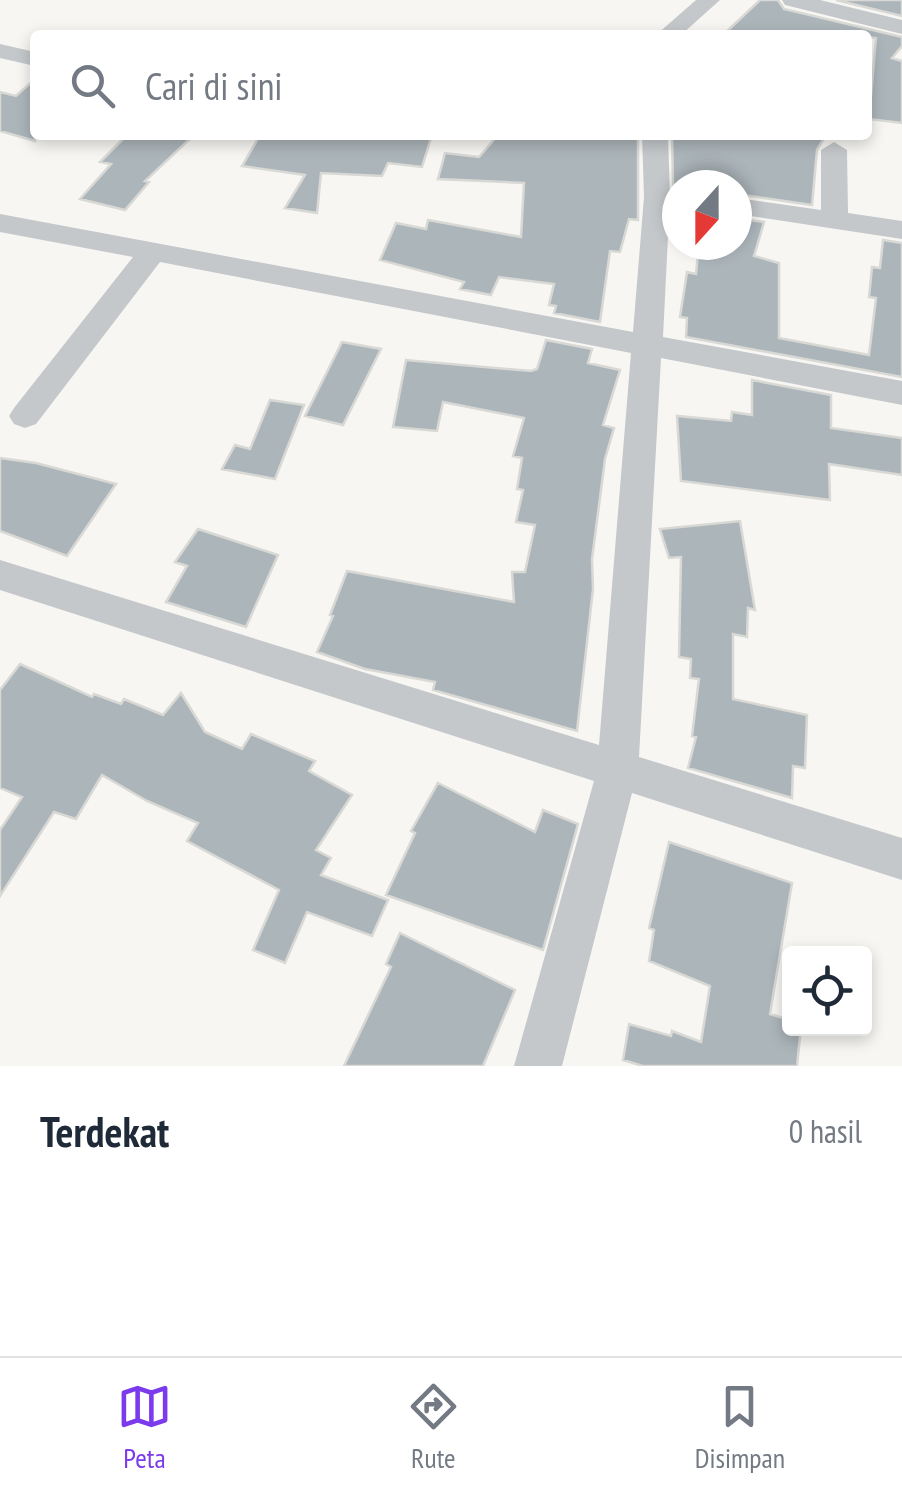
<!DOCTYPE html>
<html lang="id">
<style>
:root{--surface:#fff;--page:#f6f6f7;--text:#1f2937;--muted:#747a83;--line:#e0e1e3;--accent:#7c3aed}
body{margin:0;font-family:"PT Sans Narrow",sans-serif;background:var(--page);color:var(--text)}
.controls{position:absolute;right:30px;bottom:30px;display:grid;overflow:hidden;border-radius:10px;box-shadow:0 5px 15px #0003}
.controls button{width:90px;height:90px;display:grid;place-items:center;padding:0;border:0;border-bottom:2px solid var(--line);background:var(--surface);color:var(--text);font:50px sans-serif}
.compass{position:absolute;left:662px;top:170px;width:90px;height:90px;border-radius:50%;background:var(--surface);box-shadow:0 5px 15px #0003;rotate:201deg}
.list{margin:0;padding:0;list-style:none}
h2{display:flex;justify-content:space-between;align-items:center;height:130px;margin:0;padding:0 40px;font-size:42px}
h2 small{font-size:32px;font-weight:400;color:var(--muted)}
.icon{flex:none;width:55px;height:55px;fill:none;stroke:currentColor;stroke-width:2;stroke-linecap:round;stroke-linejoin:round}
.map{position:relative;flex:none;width:902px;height:1066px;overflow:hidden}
.search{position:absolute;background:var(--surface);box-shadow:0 5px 15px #0003;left:30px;right:30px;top:30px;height:110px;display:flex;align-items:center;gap:25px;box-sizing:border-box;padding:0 35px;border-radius:10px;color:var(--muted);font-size:38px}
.sheet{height:290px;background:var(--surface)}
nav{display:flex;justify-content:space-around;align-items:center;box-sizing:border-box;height:140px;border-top:2px solid var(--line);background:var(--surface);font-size:28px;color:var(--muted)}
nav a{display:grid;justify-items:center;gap:5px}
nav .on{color:var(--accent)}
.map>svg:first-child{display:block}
.building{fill:#acb5ba;stroke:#d8d8d5;stroke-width:2.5}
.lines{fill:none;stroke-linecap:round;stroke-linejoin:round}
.street{fill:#c4c8cb;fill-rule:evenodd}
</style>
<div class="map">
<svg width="902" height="1066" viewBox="0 0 902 1066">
<rect width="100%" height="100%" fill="#f7f6f3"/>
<path class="building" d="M760,0H778L784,9L902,37V46L892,58L902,61V123L869,119L876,38L846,34L723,35Z
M836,0H902V16Z
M35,79V141L0,131V92L16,96Z
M127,135H194L145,181L149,182L125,210L80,199L111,164L100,162Z
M260,135H432L422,167L388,163L382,176L321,173L317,213L285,208L305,175L242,166Z
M498,135H638V220L629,219L620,252L610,251L600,322L554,313L556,306L549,305L554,284L499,277L491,295L460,289L464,282L380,260L396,223L426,229L428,220L521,237L524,183L438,179L445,153L479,157Z
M672,135H826L817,150L812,205L737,194V185H673Z
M737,218L764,222L754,256L779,263V338L869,355L876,298L869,297L872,267L880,268L883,240L902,243V377L686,337L687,318L680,317L687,272L696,274L698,253L707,254L709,245H737Z
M546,340L592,349L588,363L620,370L603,425L614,428L605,459L592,559L593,589L577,731L433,690L435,682L365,669L317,652L333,616L330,615L347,571L514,602L512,572H525L535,525L516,522L523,490L517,489L522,458L513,456L524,418L443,402L437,431L393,427L406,360L531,371L537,369Z
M342,342L381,349L343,425L305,416Z
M752,380L831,395V428L902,438V475L829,464L830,500L681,481L677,416L731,421L732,412L752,415Z
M270,400L304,405L275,479L222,469L235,445L250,449Z
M0,458L36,463L116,484L67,556L0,531Z
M740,521L755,610L748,608L747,637L733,634V699L807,715L805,768L793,766L792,798L688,768L696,737L692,736L699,679L690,678L691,659L679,657L681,557L669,558L660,529Z
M198,529L278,555L246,627L166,602L187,566L175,562Z
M20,664L92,697L94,694L121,704L124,699L163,715L181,693L205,732L242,749L251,734L315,761L309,771L352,795L316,850L331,858L321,875L388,900L372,936L307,912L285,963L253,950L279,890L187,841L198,823L147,801L102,775L76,819L54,812L0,896V830L22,797L0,788V690Z
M438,783L535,832L543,810L578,824L543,950L386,895L415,833L411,831Z
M669,842L792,883L770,1014L790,1020V1028H801L797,1066H643L623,1060L629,1024L671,1036L672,1031L701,1042L710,986L649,961L654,930L649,928Z
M400,933L515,990L483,1066H344L391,967L386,964Z"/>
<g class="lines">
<path class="street" d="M696,0H720L681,35H656Z
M782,0H820L902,20V34L785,5Z
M0,44L35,52V66L0,58Z
M642,135H668L670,197L663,337L902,381V405L661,358L639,757L902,838V880L632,793L562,1066H514L594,781L0,590V560L599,745L631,353L160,262L36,424L25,428L14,424L9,416L14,408L133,257L0,232V214L633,332L644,197Z
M834,142L847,150L848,213L902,221V239L737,214V198L821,210V150Z"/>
</g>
</svg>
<div class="controls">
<button><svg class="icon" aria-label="locate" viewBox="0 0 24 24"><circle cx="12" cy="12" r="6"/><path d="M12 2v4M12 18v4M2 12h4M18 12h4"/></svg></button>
</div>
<svg class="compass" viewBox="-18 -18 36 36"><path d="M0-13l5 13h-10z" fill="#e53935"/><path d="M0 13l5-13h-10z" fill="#747a83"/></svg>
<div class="search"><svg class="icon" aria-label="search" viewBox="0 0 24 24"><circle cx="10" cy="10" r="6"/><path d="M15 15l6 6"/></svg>Cari di sini</div>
</div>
<section class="sheet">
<h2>Terdekat<small>0 hasil</small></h2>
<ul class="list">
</ul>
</section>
<nav>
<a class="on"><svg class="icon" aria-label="map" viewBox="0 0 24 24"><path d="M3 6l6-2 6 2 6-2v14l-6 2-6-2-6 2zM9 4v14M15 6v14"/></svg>Peta</a>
<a><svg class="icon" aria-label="directions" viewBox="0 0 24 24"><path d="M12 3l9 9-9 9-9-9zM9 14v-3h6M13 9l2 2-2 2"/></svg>Rute</a>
<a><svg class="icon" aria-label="saved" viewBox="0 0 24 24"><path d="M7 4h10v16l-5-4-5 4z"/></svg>Disimpan</a>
</nav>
